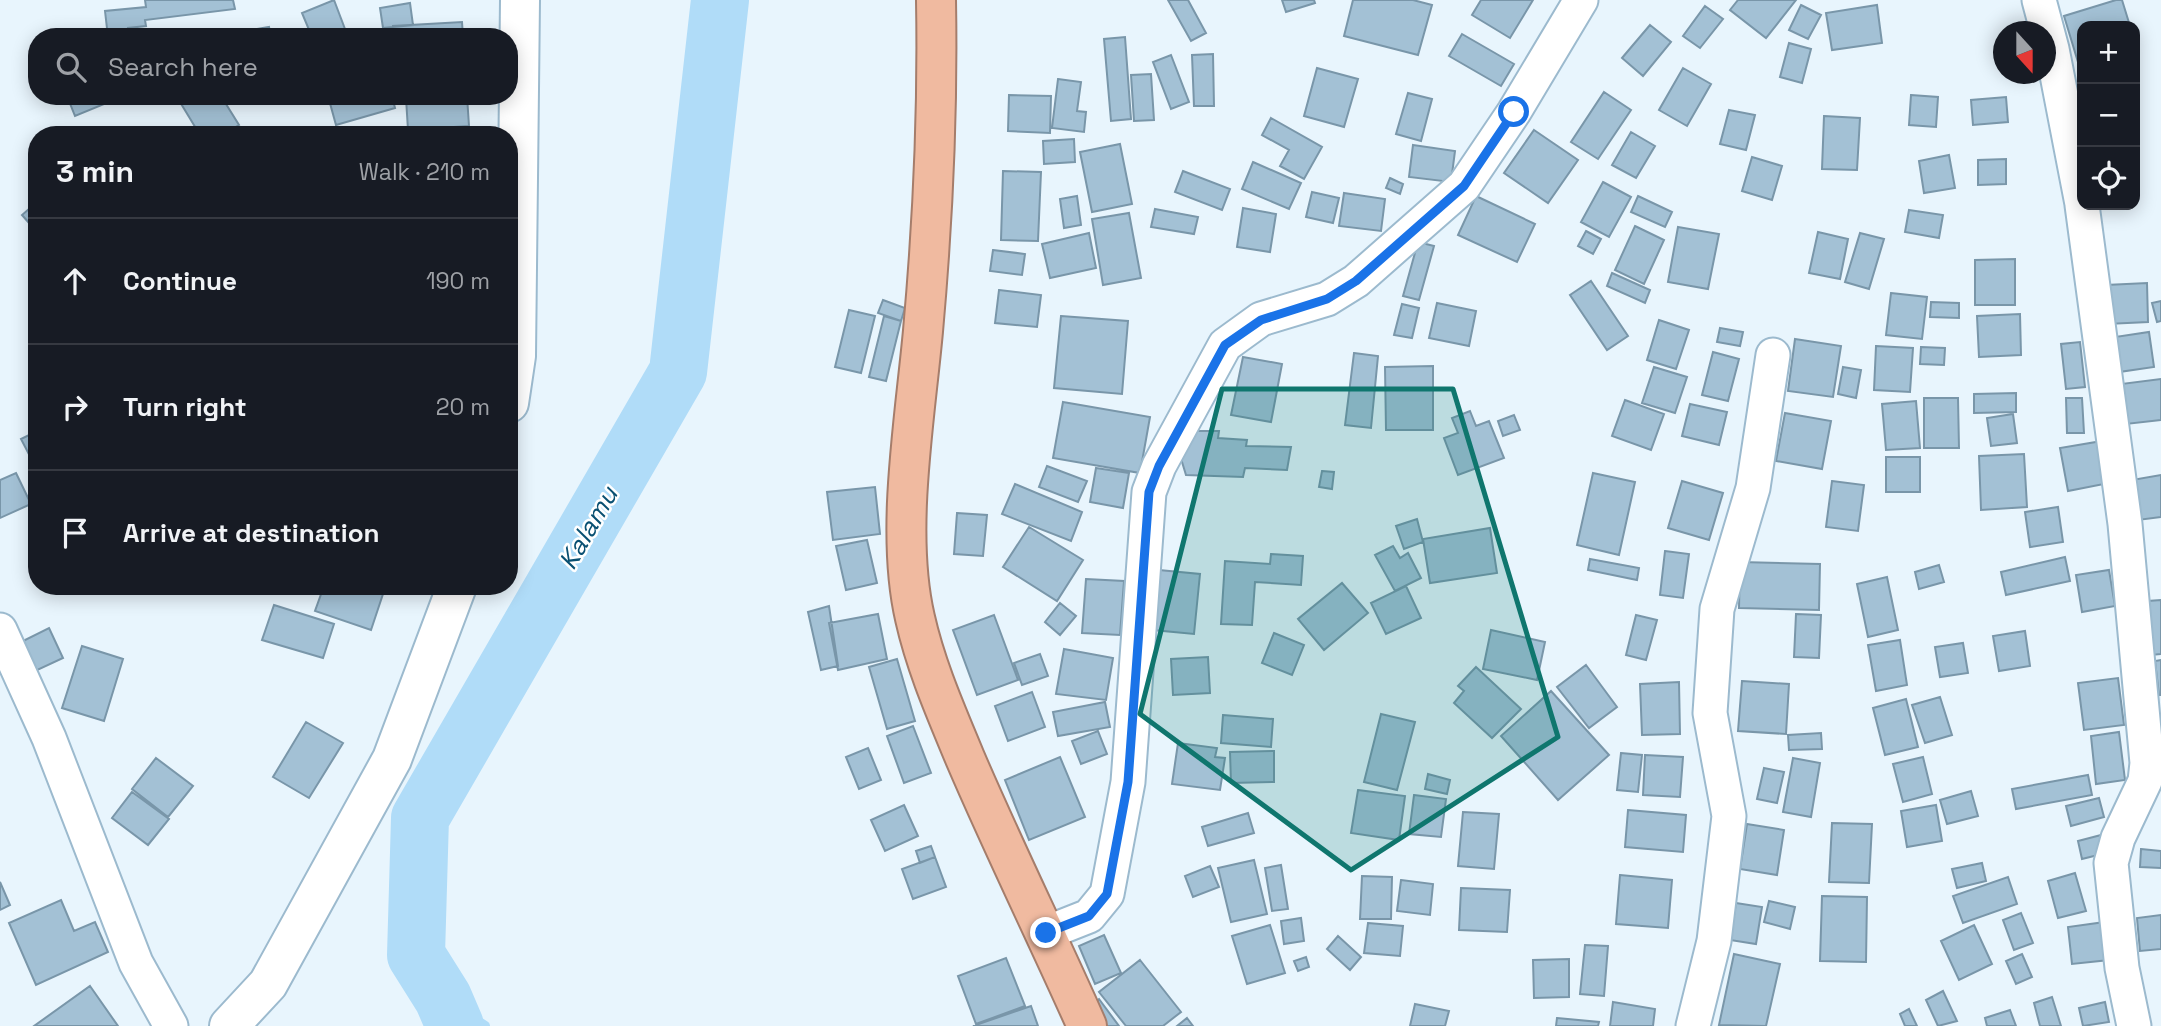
<!DOCTYPE html>
<meta charset="utf-8">
<style>
:root{--surface:#171b24;--page:#242831;--text:#f1f3f6;--muted:#9ea1a6;--line:#363941}
body{margin:0;font-family:"Space Grotesk",sans-serif;background:var(--page);color:var(--text)}
.controls{position:absolute;right:21px;top:21px;display:grid;overflow:hidden;border-radius:14px;box-shadow:0 4px 18px #0003}
.controls button{width:63px;height:63px;display:grid;place-items:center;padding:0;border:0;border-bottom:2px solid var(--line);background:var(--surface);color:var(--text);font:35px sans-serif}
.compass{position:absolute;left:1993px;top:21px;width:63px;height:63px;border-radius:50%;background:var(--surface);box-shadow:0 4px 18px #0003;rotate:159deg}
.stop{position:absolute;width:21px;height:21px;margin:-16px;border:5px solid #1a73e8;border-radius:50%;background:#fff}
.stop.end{background:#1a73e8;border-color:#fff;box-shadow:0 2px 7px #0008}
.list{margin:0;padding:0;list-style:none}
h2{display:flex;justify-content:space-between;align-items:center;height:91px;margin:0;padding:0 28px;font-size:30px}
h2 small{font-size:23px;font-weight:400;color:var(--muted)}
.list li{display:grid;grid-template-columns:46px 1fr auto;gap:21px;align-items:center;box-sizing:border-box;height:126px;padding:0 28px;border-top:2px solid var(--line)}
.list b{display:block;font-size:26px;white-space:nowrap}
.list em{font-size:23px;font-style:normal;color:var(--muted)}
.icon{flex:none;width:38px;height:38px;fill:none;stroke:currentColor;stroke-width:2;stroke-linecap:round;stroke-linejoin:round}
.map{position:relative;flex:none;width:2161px;height:1026px;overflow:hidden}
.search{position:absolute;background:var(--surface);box-shadow:0 4px 18px #0003;left:28px;top:28px;width:490px;height:77px;display:flex;align-items:center;gap:18px;box-sizing:border-box;padding:0 24px;border-radius:28px;color:var(--muted);font-size:26px}
.panel{position:absolute;background:var(--surface);box-shadow:0 4px 18px #0003;left:28px;top:126px;width:490px;height:469px;border-radius:28px}
.map>svg:first-child{display:block}
.lines{fill:none;stroke-linecap:round;stroke-linejoin:round}
.stream{stroke:#b0dcf8;stroke-width:10}
.river{stroke:#b0dcf8;stroke-width:58}
.building{fill:#a3c1d5;stroke:#7996a9;stroke-width:2}
.minor-casing{stroke:#9cbace;stroke-width:37}
.secondary-casing{stroke:#9cbace;stroke-width:42}
.trunk-casing{stroke:#a57d6b;stroke-width:42}
.minor{stroke:#fff;stroke-width:33}
.secondary{stroke:#fff;stroke-width:38}
.trunk{stroke:#f0baa0;stroke-width:38}
.route{stroke:#1a73e8;stroke-width:9}
.marked{fill:#0f766e;fill-opacity:0.2;stroke:#0f766e;stroke-width:5;stroke-linejoin:round}
.labels{text-anchor:middle;dominant-baseline:central;stroke-width:5;stroke-linejoin:round;paint-order:stroke}
.water-label{font-size:26px;font-style:italic;fill:#095072;stroke:#fff}
</style>
<div class="map">
<svg width="2161" height="1026" viewBox="0 0 2161 1026">
<rect width="100%" height="100%" fill="#e8f5fd"/>
<g class="lines">
<path class="stream" d="M443,998L485,1026"/>
<path class="river" d="M455,1026L443,998L416,955L420,818L678,372L720,0"/>
</g>
<path class="building" d="M145,0H233L235,9L145,20L146,26L128,28L129,37H108L105,11L146,7Z
M334,0L348,37H312L302,13Z
M1168,0H1188L1206,33L1191,41Z
M1282,0H1314L1315,3L1286,12Z
M1353,0H1413L1432,5L1418,55L1344,36Z
M1481,0H1533L1510,38L1472,15Z
M1738,0H1796L1766,38L1730,10Z
M2116,0H2122L2130,26H2082L2081,72L2064,16Z
M410,3L413,25L383,28L380,8Z
M1801,5L1821,15L1808,39L1789,30Z
M1877,5L1882,43L1832,50L1826,13Z
M1705,6L1723,19L1700,48L1683,36Z
M462,22L463,37H394L393,26Z
M1650,25L1671,42L1643,76L1622,58Z
M269,27L271,37H217V36Z
M1462,34L1514,64L1501,86L1449,56Z
M1125,37L1131,119L1111,121L1104,39Z
M1789,43L1811,49L1802,83L1780,77Z
M1213,54L1214,106H1194L1192,55Z
M1171,55L1189,102L1171,109L1153,62Z
M1317,68L1358,79L1344,127L1304,116Z
M1683,68L1711,84L1687,126L1659,110Z
M1151,74L1154,120L1134,121L1131,75Z
M1058,79L1081,82L1077,111L1086,112L1084,132L1052,128Z
M1604,92L1631,110L1598,159L1571,142Z
M1408,93L1432,99L1421,141L1396,134Z
M1009,95L1051,96L1050,133L1008,131Z
M1911,95L1938,97L1936,127L1909,125Z
M67,96H113L114,100L75,116Z
M189,96H221L239,125L222,135H200L180,102Z
M328,96H392L395,108L336,125Z
M397,96H467L469,126L408,130L406,98Z
M2006,97L2008,122L1973,125L1971,100Z
M1729,110L1755,115L1746,150L1720,144Z
M1824,116L1860,118L1857,170L1822,169Z
M1271,118L1322,147L1304,179L1280,166L1289,150L1262,135Z
M392,127L393,135H370L369,130Z
M1534,130L1578,160L1548,203L1504,173Z
M1631,132L1655,146L1636,178L1612,165Z
M1074,139L1075,162L1044,164L1043,141Z
M1120,144L1132,204L1092,212L1080,152Z
M1413,145L1455,151L1451,182L1409,177Z
M1949,155L1955,188L1924,193L1919,161Z
M1752,157L1782,166L1772,200L1742,191Z
M2006,159V184L1978,185V160Z
M1253,162L1301,183L1289,209L1242,189Z
M1003,171L1041,172L1038,241L1001,240Z
M1183,171L1230,189L1222,210L1175,192Z
M1390,178L1403,184L1400,194L1386,188Z
M1603,182L1631,197L1609,237L1581,222Z
M1312,192L1339,198L1333,223L1306,217Z
M1344,193L1385,199L1381,231L1339,226Z
M1077,196L1081,225L1064,228L1060,199Z
M1476,196L1535,224L1517,262L1458,235Z
M1638,196L1672,212L1665,227L1631,212Z
M37,202V232L22,215Z
M1243,208L1276,214L1270,252L1237,247Z
M1155,209L1198,217L1194,234L1151,227Z
M1909,210L1943,215L1939,238L1905,232Z
M1129,213L1141,278L1103,285L1092,219Z
M1635,226L1664,240L1644,284L1615,270Z
M1678,227L1719,234L1708,289L1668,282Z
M1586,231L1601,239L1593,254L1578,246Z
M1818,232L1848,239L1840,279L1809,273Z
M1089,233L1096,268L1050,278L1042,244Z
M1860,233L1884,239L1869,289L1845,282Z
M1418,242L1434,246L1419,300L1403,296Z
M993,250L1025,254L1022,275L990,271Z
M2015,259V305H1975V260Z
M1612,273L1650,290L1645,303L1607,286Z
M1591,281L1628,336L1607,350L1570,295Z
M2147,283L2148,322L2107,324L2106,285Z
M999,290L1041,295L1037,327L995,323Z
M1891,293L1927,297L1922,339L1886,335Z
M883,300L905,308L901,321L878,313Z
M2161,301V321L2157,322L2152,303Z
M1931,302L1959,303V318L1930,317Z
M1437,303L1476,311L1469,346L1429,338Z
M1402,304L1419,308L1412,338L1394,335Z
M849,310L875,316L861,373L835,367Z
M2020,314L2021,355L1979,357L1977,316Z
M884,316L901,321L886,381L869,377Z
M1061,316L1128,321L1122,394L1054,388Z
M1659,320L1689,330L1676,369L1647,360Z
M1720,328L1743,332L1740,346L1717,342Z
M2149,332L2154,367L2119,372L2115,337Z
M1795,339L1841,346L1833,397L1788,391Z
M2080,342L2085,387L2066,389L2061,344Z
M1876,346L1913,348L1910,392L1874,390Z
M1921,347L1945,348L1944,365L1920,364Z
M1713,352L1739,359L1728,401L1702,395Z
M1354,353L1378,356L1371,428L1345,425Z
M1243,357L1282,364L1271,422L1231,415Z
M1433,366V430H1386L1385,367Z
M1654,367L1687,377L1675,413L1642,403Z
M1843,367L1861,370L1856,398L1838,394Z
M2161,379V420L2126,424L2121,384Z
M2016,393V412L1974,413V394Z
M1924,398H1958L1959,448H1924Z
M2066,398H2082L2084,433H2067Z
M1625,400L1664,414L1651,450L1612,436Z
M1916,401L1920,448L1886,450L1882,404Z
M1063,402L1150,417L1140,473L1053,458Z
M1690,404L1727,412L1719,445L1682,436Z
M1470,411L1476,426L1489,421L1504,458L1458,475L1444,438L1458,433L1452,418Z
M1785,413L1831,421L1822,469L1776,461Z
M2013,414L2017,443L1991,446L1987,418Z
M1514,415L1520,430L1503,436L1498,421Z
M37,431V463L34,464L21,439Z
M1194,431H1219L1218,438L1247,440L1246,446L1291,447L1287,470L1245,468L1243,477L1186,475L1179,452Z
M2102,441L2109,483L2068,491L2060,448Z
M2024,454L2027,507L1981,510L1979,456Z
M1886,457H1920V492H1886Z
M1047,466L1087,481L1078,502L1039,487Z
M1096,468L1129,473L1123,508L1090,502Z
M1322,471L1334,472L1332,489L1319,487Z
M16,473L31,504L0,518V480Z
M1593,473L1635,482L1619,555L1577,545Z
M2161,475V517L2138,520L2132,480Z
M1682,481L1723,493L1709,540L1668,528Z
M1832,481L1864,485L1858,531L1826,527Z
M1015,484L1082,512L1071,541L1002,514Z
M875,487L880,534L833,540L827,492Z
M2058,507L2063,542L2030,547L2025,512Z
M957,513L987,515L983,556L954,554Z
M1417,519L1423,542L1404,549L1396,526Z
M1029,527L1083,560L1057,601L1003,567Z
M1490,528L1497,573L1430,583L1423,539Z
M867,540L877,583L846,590L836,546Z
M1393,546L1400,558L1408,553L1421,578L1395,591L1375,555Z
M1665,551L1689,554L1683,598L1660,595Z
M1271,554L1303,556L1301,585L1255,582L1252,625L1221,624L1225,561L1270,564Z
M2065,557L2070,581L2006,595L2001,572Z
M1590,559L1639,568L1637,580L1588,570Z
M1740,562L1820,564L1819,610L1739,608Z
M1939,565L1944,582L1919,589L1915,572Z
M1159,570L1200,574L1194,634L1153,630Z
M2109,570L2115,606L2082,612L2076,575Z
M1887,577L1898,630L1868,637L1857,584Z
M1086,579L1124,581L1120,635L1082,633Z
M1342,583L1368,613L1324,650L1298,619Z
M324,586L385,588L371,630L315,611Z
M1406,586L1421,618L1386,634L1371,603Z
M2161,600V654L2151,655L2148,601Z
M1060,603L1076,616L1060,635L1045,622Z
M274,605L334,624L323,658L262,640Z
M829,606L838,666L821,670L808,612Z
M878,614L887,659L838,670L829,623Z
M1796,614L1821,615L1819,658L1794,657Z
M994,615L1018,680L977,695L953,630Z
M1636,615L1657,620L1646,660L1626,655Z
M49,628L63,658L33,672L19,643Z
M1491,630L1545,642L1537,680L1483,669Z
M2025,631L2030,666L1999,671L1993,636Z
M1274,633L1304,645L1292,675L1262,663Z
M1900,640L1907,685L1876,691L1868,645Z
M1963,643L1968,673L1940,677L1935,647Z
M82,646L123,659L104,721L62,708Z
M1064,649L1113,658L1106,700L1056,694Z
M1040,654L1048,676L1022,685L1014,663Z
M1208,657L1210,693L1173,695L1171,659Z
M897,659L915,721L887,729L869,667Z
M2161,660V695H2159L2155,661Z
M1586,665L1617,707L1589,728L1557,687Z
M1476,667L1521,709L1492,738L1454,703L1464,691L1458,686Z
M2118,678L2124,725L2084,730L2078,683Z
M1742,681L1789,684L1786,734L1738,731Z
M1679,682L1680,734L1642,735L1640,684Z
M1551,691L1609,755L1558,800L1501,736Z
M1032,692L1045,727L1008,741L995,706Z
M1940,697L1952,735L1925,743L1912,705Z
M1906,699L1918,747L1885,755L1873,708Z
M1105,702L1110,727L1058,736L1053,712Z
M1381,714L1415,722L1397,790L1364,782Z
M1223,715L1273,719L1271,747L1221,743Z
M306,722L343,743L309,798L273,777Z
M913,726L931,773L904,783L887,736Z
M1098,731L1107,754L1081,764L1072,741Z
M2119,732L2125,780L2096,784L2091,736Z
M1821,733L1822,749L1789,750L1788,735Z
M1178,743L1217,748L1215,757L1225,758L1220,790L1172,784Z
M868,748L881,780L859,789L846,757Z
M1274,751V782L1231,783L1230,752Z
M1621,753L1642,755L1638,792L1617,790Z
M1645,755L1683,757L1680,797L1643,795Z
M1060,757L1085,817L1029,840L1005,780Z
M1923,757L1932,794L1903,802L1893,764Z
M156,758L193,786L168,817L132,789Z
M1793,758L1820,763L1811,817L1783,812Z
M1764,768L1784,772L1777,803L1757,799Z
M1428,774L1450,780L1447,794L1425,789Z
M2088,775L2092,795L2016,809L2012,789Z
M1358,790L1405,796L1399,840L1351,833Z
M1971,791L1978,816L1947,824L1940,800Z
M132,792L169,819L148,845L112,818Z
M1414,795L1446,799L1441,837L1409,834Z
M2099,798L2104,817L2071,826L2066,806Z
M904,805L918,836L885,851L871,820Z
M1936,805L1942,841L1907,847L1901,811Z
M1628,810L1686,815L1683,852L1625,847Z
M1463,812L1499,814L1494,869L1458,866Z
M1248,813L1254,833L1208,846L1202,827Z
M1832,823L1872,824L1869,883L1829,882Z
M1747,824L1784,830L1777,875L1740,869Z
M2101,835L2106,853L2082,859L2078,841Z
M931,846L935,857L920,863L916,851Z
M2141,849L2161,851V868L2140,867Z
M935,857L946,887L913,899L902,869Z
M1254,860L1267,914L1231,922L1218,868Z
M1982,863L1986,881L1957,888L1952,869Z
M1281,865L1288,909L1272,911L1265,868Z
M1210,866L1219,887L1193,897L1185,876Z
M2075,873L2086,911L2058,918L2048,881Z
M1620,875L1672,880L1668,928L1616,924Z
M1362,876L1392,877L1391,919H1360Z
M2008,877L2017,904L1963,923L1953,896Z
M1401,880L1433,884L1430,915L1397,911Z
M0,882L10,905L0,910Z
M1461,888L1510,890L1507,932L1459,930Z
M1822,896L1867,897L1866,962L1820,961Z
M61,900L74,931L95,922L108,952L36,985L9,923Z
M1769,901L1795,907L1790,929L1764,922Z
M1736,903L1762,907L1756,944L1730,940Z
M2021,913L2033,943L2014,950L2003,920Z
M2161,915V949L2140,951L2137,918Z
M1301,918L1304,941L1284,944L1281,921Z
M2105,922L2109,960L2072,964L2068,927Z
M1368,923L1403,926L1400,956L1364,953Z
M1270,925L1285,973L1247,984L1232,936Z
M1974,925L1992,964L1959,980L1941,941Z
M1104,935L1121,973L1095,984L1079,946Z
M1338,936L1361,957L1350,970L1327,949Z
M1585,945L1608,946L1604,996L1580,994Z
M1734,954L1780,964L1766,1026L1719,1025Z
M2022,954L2032,977L2016,984L2006,961Z
M1306,957L1309,967L1298,971L1294,961Z
M1006,958L1025,1006L976,1024L958,976Z
M1569,959V997L1534,998L1533,960Z
M1140,960L1181,1012L1163,1026H1126L1099,992Z
M90,986L118,1026H34Z
M1943,991L1957,1021L1938,1026L1926,1000Z
M2052,997L2061,1026H2040L2034,1003Z
M1099,999L1119,1026H1102L1088,1006Z
M1613,1002L1655,1009L1653,1026H1610Z
M2105,1002L2109,1022L2083,1026L2079,1008Z
M1415,1004L1449,1011L1445,1026H1410Z
M1031,1006L1038,1026H973Z
M1909,1009L1917,1026H1905L1900,1014Z
M2010,1010L2016,1026H1987L1985,1018Z
M1187,1018L1193,1026H1177Z
M1557,1018L1599,1022L1598,1026H1556Z"/>
<g class="lines">
<g class="minor-casing">
<path id="minor" d="M2039,0L2052,49L2082,204
M2082,205L2125,524L2147,763L2145,781L2118,838L2111,863L2122,968L2134,1026
M0,630L49,738L136,963L171,1026
M1046,933L1089,916L1107,894L1128,782L1149,492L1159,466L1225,345L1261,319L1327,299L1356,281L1464,186L1514,112L1581,0
M1693,1026L1714,941L1729,816L1710,713L1717,609L1753,488L1773,355"/>
</g>
<g class="secondary-casing">
<path id="secondary" d="M509,403L516,356L520,0
M229,1026L268,984L392,759L457,586"/>
</g>
<g class="trunk-casing">
<path id="trunk" d="M936,0C938,111 933,220 923,331C915,419 895,532 915,618C926,667 946,712 965,758C1004,849 1047,936 1087,1026"/>
</g>
<use href="#minor" class="minor"/>
<use href="#secondary" class="secondary"/>
<use href="#trunk" class="trunk"/>
</g>
<g class="lines">
<path class="route" d="M1046,933L1089,916L1107,894L1128,782L1149,492L1159,466L1225,345L1261,320L1327,299L1356,281L1464,186L1514,112"/>
</g>
<path class="marked" d="M1222,389H1453L1558,737L1351,870L1140,714Z"/>
<g class="labels">
<g class="water-label">
<text transform="translate(588 528) rotate(-60)">Kalamu</text>
</g>
</g>
</svg>
<div class="controls">
<button>+</button>
<button>−</button>
<button><svg class="icon" aria-label="locate" viewBox="0 0 24 24"><circle cx="12" cy="12" r="6"/><path d="M12 2v4M12 18v4M2 12h4M18 12h4"/></svg></button>
</div>
<svg class="compass" viewBox="-18 -18 36 36"><path d="M0-13l5 13h-10z" fill="#e53935"/><path d="M0 13l5-13h-10z" fill="#9ea1a6"/></svg>
<div class="stop" style="left:1514px;top:112px"></div>
<div class="stop end" style="left:1046px;top:933px"></div>
<div class="search"><svg class="icon" aria-label="search" viewBox="0 0 24 24"><circle cx="10" cy="10" r="6"/><path d="M15 15l6 6"/></svg>Search here</div>
<section class="panel">
<h2>3 min<small>Walk · 210 m</small></h2>
<ul class="list">
<li><svg class="icon" aria-label="ahead" viewBox="0 0 24 24"><path d="M12 20V5M6 11l6-6 6 6"/></svg><div><b>Continue</b></div><em>190 m</em></li>
<li><svg class="icon" aria-label="right" viewBox="0 0 24 24"><path d="M7 20v-9h11M14 6l5 5-5 5"/></svg><div><b>Turn right</b></div><em>20 m</em></li>
<li><svg class="icon" aria-label="arrive" viewBox="0 0 24 24"><path d="M6 21V4h12l-3 4 3 4H6"/></svg><div><b>Arrive at destination</b></div></li>
</ul>
</section>
</div>
